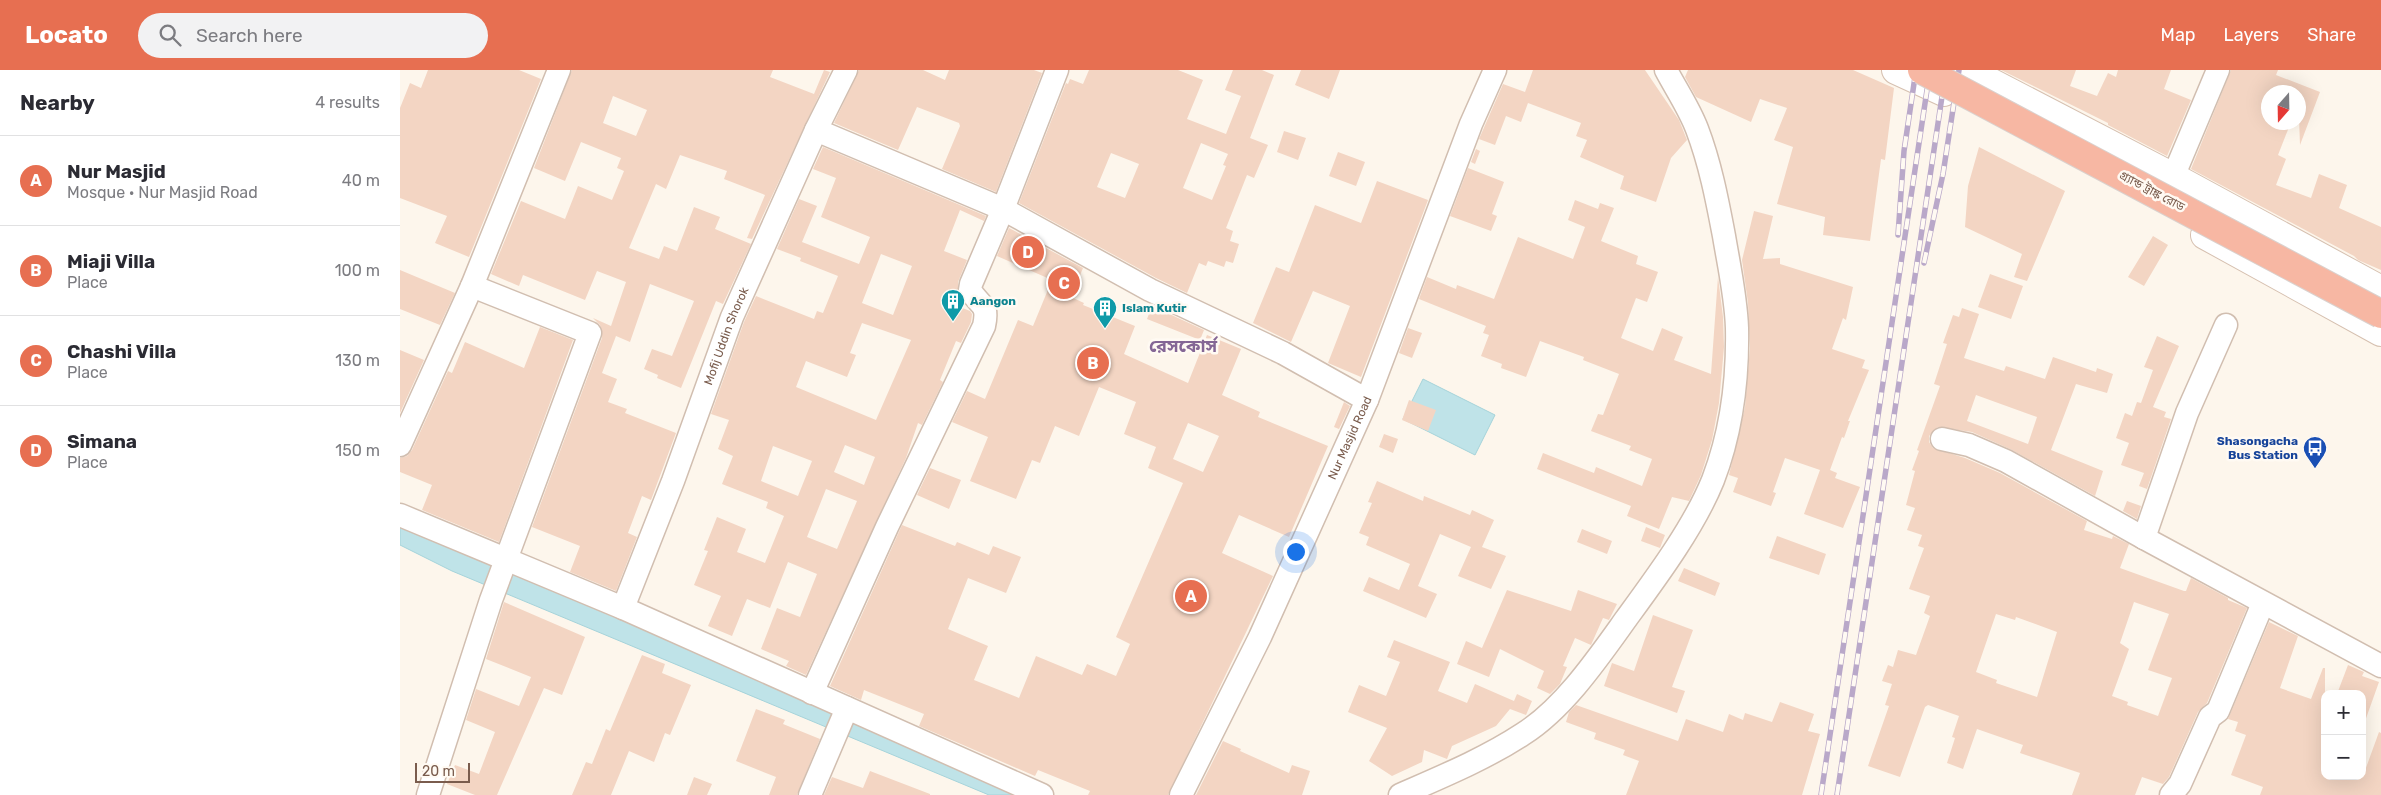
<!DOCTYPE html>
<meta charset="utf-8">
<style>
:root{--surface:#fff;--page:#f2f2f3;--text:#2b2b33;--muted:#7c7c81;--line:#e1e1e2;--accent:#e76f51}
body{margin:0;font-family:Rubik,"Noto Sans Bengali",sans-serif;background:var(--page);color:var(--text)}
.controls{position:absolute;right:15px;bottom:15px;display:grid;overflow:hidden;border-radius:10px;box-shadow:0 5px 20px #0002}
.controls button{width:45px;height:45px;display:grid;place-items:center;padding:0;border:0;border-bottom:1px solid var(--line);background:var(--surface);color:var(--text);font:25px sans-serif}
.compass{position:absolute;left:1861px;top:15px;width:45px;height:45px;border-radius:50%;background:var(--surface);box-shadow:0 5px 20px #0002;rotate:200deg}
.scale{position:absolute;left:15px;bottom:12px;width:55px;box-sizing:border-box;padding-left:5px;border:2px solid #7a5c4d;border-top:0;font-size:14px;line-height:18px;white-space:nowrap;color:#7a5c4d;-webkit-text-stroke:4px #fffaf3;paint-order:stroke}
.you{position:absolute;left:895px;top:481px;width:18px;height:18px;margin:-12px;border:4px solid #fff;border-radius:50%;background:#1a73e8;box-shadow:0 0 0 8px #1a73e833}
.badge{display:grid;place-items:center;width:32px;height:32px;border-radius:50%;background:var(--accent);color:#fff;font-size:16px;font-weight:700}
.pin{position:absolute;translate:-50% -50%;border:2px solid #fff;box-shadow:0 1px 5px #0006}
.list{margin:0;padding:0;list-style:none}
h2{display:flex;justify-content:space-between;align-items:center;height:65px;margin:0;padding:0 20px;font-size:21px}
h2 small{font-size:16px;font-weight:400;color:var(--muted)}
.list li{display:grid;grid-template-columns:32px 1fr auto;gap:15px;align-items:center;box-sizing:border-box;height:90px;padding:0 20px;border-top:1px solid var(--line)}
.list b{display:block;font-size:19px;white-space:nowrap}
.list p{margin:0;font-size:16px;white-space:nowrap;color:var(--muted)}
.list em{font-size:16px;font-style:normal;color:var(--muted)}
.icon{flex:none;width:28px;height:28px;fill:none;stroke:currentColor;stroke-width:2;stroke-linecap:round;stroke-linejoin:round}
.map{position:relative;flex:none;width:1981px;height:725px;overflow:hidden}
header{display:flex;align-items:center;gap:30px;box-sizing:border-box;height:70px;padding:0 25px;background:var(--accent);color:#fff}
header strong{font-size:24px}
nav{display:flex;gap:28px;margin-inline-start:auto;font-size:18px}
.search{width:350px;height:45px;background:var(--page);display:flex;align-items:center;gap:12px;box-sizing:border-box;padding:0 18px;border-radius:28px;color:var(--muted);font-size:19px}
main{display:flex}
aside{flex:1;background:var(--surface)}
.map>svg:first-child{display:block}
.water{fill:#bfe3e8;stroke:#a5d3da}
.building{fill:#f3d5c3;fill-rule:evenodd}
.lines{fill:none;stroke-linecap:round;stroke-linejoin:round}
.street-casing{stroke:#d1beb0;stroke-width:25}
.secondary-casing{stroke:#d6c0b0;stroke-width:30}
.street{stroke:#fff;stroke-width:22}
.secondary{stroke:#fff;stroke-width:28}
.rail-casing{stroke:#b9a8c9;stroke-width:5.5}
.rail{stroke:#fffaf3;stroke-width:4;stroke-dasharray:11;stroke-linecap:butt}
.highway-bridge-casing{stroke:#dad1cd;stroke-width:30;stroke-linecap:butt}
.highway-bridge{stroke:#f7b7a3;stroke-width:28}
.labels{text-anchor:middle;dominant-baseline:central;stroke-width:5;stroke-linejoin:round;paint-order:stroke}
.street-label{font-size:12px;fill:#7a5c4d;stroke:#fffaf3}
.culture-label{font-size:12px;font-weight:bold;fill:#0d838f;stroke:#fffaf3;text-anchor:start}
.transit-label{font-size:12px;font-weight:bold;fill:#164399;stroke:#fffaf3;text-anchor:end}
.district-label{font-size:18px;font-weight:bold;fill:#846695;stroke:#fffaf3}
</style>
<header>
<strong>Locato</strong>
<div class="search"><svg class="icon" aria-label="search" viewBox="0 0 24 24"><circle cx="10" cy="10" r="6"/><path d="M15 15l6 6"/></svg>Search here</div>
<nav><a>Map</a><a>Layers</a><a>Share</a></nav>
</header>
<main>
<aside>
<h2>Nearby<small>4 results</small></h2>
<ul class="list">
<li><span class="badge">A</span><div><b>Nur Masjid</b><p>Mosque · Nur Masjid Road</p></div><em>40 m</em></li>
<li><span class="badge">B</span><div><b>Miaji Villa</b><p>Place</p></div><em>100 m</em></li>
<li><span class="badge">C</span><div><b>Chashi Villa</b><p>Place</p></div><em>130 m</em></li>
<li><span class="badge">D</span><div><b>Simana</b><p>Place</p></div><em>150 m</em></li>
</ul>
</aside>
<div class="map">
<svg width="1981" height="725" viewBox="0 0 1981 725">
<rect width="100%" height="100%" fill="#fdf6ec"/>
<path class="water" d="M1023,309L1095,345L1075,385L1003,349Z
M0,457L192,532L382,621L544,691L618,725H589L52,501L0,475Z"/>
<path class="building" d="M28,0H119L141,9L69,187L35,173L47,146L0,128V38L10,13L21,18Z
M172,0H373L370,7L414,24L424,0L430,2L352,169L347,168L365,125L324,109L327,101L280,85L266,119L256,114L229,178L259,189L264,176L277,181L294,137L320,147L315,159L351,174L323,234L316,231L281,318L257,308L258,305L244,299L252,279L272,286L294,231L250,214L230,272L216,266L202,303L217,309L208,332L227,339L225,343L276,363L251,430L242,426L228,463L237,467L216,521L170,502L180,476L132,457L202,268L200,255L193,248L211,256L226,212L197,201L185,230L123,205L119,216L91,204L121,131L165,149L178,116L212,130L224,101L217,98L221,88L181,72L165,111L134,98ZM213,26L247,40L236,66L203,53Z
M459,0H523L545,10L549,0H634L642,3L596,122L542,99L560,56L559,53L517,37L498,80L434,53Z
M689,0H778L803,10L787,49L826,64L841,26L825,20L833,0H862L874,5L850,68L868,75L854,108L847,105L826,158L833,161L830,171L839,174L833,193L826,191L824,197L808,191L806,196L799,193L787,223L756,208L619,133L666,13L668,14L670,9L683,14ZM801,73L828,84L823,95L826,96L812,130L783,118ZM711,83L739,94L725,128L697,117Z
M901,0H940L929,29L895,15Z
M1133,0H1245L1279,50L1287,70L1271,88L1256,132L1220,119L1224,106L1180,87L1187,70L1176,66L1181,53L1128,33L1121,52L1106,46L1095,75L1079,69L1103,14L1125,22Z
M1288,0H1453L1494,18L1485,90L1481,89L1470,171L1423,165L1425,147L1377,134L1393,77L1374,70L1387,38L1360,29L1351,52L1296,27L1285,7Z
M1601,0H1676L1670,16L1697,26L1708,3L1716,7L1718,0H1771L1764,19L1791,30L1767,86L1708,55V53Z
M1831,0H1878L1876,5L1920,22L1900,75L1898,22H1868V52H1891L1878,85L1886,89L1876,115L1911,128L1919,104L1947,115L1939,138L1981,157V200L1958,190L1954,186L1791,99Z
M884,61L906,68L898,90L877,82Z
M423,77L586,146L584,151L560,140L544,181L567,190L558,212L559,225L555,235L570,241L572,244L571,252L561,273L556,271L540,310L543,312L522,355L518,353L506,388L406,605L386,596L389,591L361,579L377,538L400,547L417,504L388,492L370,538L347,529L332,566L308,556L321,526L294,515L308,481L304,480L317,447L346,459L337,482L365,493L384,446L366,438L368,432L322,414L333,386L318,379L329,350L311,344L344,252L356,226L414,249L417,241L423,243L438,206L400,191L401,188L377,179L399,129L417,136L402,172L459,194L470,167L421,147L436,108L413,99ZM481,184L512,196L493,245L462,233ZM462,253L511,270L476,350L396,317L406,291L447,307L456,285L450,283ZM445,375L475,387L464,415L434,402ZM373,376L412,391L398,426L361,411ZM426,419L457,431L437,479L407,467Z
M1579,77L1665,121L1627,211L1614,207L1622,184L1565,157L1568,116Z
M1076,79L1080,81L1075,94L1071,92Z
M938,82L965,92L956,116L929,106Z
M1068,98L1104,112L1092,144L1097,146L1091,161L1050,146Z
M977,111L1028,130L961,307L928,293L950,236L913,221L891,272L853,253L876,197L889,202L915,135L961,153Z
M1175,130L1198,139L1200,133L1214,138L1201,171L1238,186L1236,194L1258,202L1247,232L1236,228L1221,268L1253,281L1262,258L1283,267L1274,290L1311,304L1318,207L1323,247L1324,277L1319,333L1312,370L1301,405L1289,431L1272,427L1259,459L1227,446L1231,436L1137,399L1143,383L1194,403L1196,397L1242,416L1252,389L1229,380L1231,376L1191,361L1198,344L1203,345L1219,304L1183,290L1184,287L1140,271L1126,307L1101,298L1102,294L1081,286L1089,265L1083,263L1086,256L1019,229L1027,207L1056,219L1057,215L1094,229L1118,167L1173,189L1185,157L1168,150Z
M1354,141L1373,146L1363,189L1380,188V194L1453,217L1446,250L1443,248L1432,279L1465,290L1462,298L1469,300L1448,351H1450L1444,368L1442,367L1430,400L1437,403L1435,408L1460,417L1443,458L1404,444L1420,400L1385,388L1373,422L1376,423L1371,436L1333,422L1338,408L1329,405L1345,337L1350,278L1348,233L1342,190Z
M609,158L683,198L671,227L684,233L683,235L735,256L724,284L788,313L807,265L841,279L822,325L860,342L858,347L928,376L889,467L839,445L822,483L873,506L768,725H688L690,721L638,700L635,706L519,656L524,644L464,620L461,630L430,616L502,455L555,476L557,472L589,485L593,476L621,487L606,523L568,508L548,559L588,576L574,610L619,628L636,586L682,605L687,594L716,606L730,574L716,567L783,413L748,398L756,377L724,364L736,332L699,317L679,366L655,356L640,393L632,390L616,429L570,411L588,367L552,352L567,321L585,329L618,250L633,256L652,210L597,186ZM788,353L819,366L803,402L773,389Z
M1753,166L1768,175L1744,216L1728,207Z
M0,200L55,223L40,255L0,239Z
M1590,204L1623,216L1611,249L1578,237Z
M752,236L804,260L800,270L747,249Z
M1562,238L1579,244L1564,288L1604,301L1606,296L1645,309L1653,287L1696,302L1697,298L1713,304L1707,323L1676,314L1651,380L1703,401L1695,426L1612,380L1572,362L1538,357L1529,366V372L1533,378L1565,388L1600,403L1687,451L1684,460L1712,469L1713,466L1729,474L1720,498L1784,521H1786L1791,508L1828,528V530L1847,538L1807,633L1798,642L1769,707L1763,714L1742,707L1735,725H1672L1680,703L1620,683L1623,675L1577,659L1563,699L1547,693L1555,668L1552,667L1559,646L1528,635L1525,637L1500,707L1468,696L1489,636L1485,635L1492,614L1482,611L1488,595L1493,597L1498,580L1516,585L1530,546L1524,543L1530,526L1509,519L1524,478L1518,476L1522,465L1507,460L1515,438L1506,435L1515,401L1512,400L1519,381L1517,380L1540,316L1534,314L1547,274L1543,273L1553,245L1559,247ZM1576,325L1637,347L1628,374L1567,351ZM1734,532L1769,544L1748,600L1772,608L1758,646L1727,635L1728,632L1712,626L1729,579L1720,573ZM1596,544L1615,550L1616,547L1657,562L1637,627L1596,613L1597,610L1576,602Z
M140,257L173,270L99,472L22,440L32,415L0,402V388L7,386L12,380L48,301L52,303L65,272L124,298Z
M1008,258L1022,263L1012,288L999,283Z
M1757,266L1779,276L1753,337L1766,342L1764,347L1771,349L1747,419L1739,416L1744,403L1721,395L1729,373L1716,368L1725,343L1732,346L1737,332L1741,333L1753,300L1744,297Z
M0,280L24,290L0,343Z
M1009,330L1036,340L1028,361L1002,350Z
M944,332L950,336L939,359L934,357Z
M984,364L998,369L993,383L979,377Z
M530,398L561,410L549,439L517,425Z
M977,411L1023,431L1024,426L1070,445L1072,440L1094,450L1082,477L1106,486L1091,519L1058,506L1071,477L1040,464L1018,516L1037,524L1026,548L963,521L969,507L999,520L1010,494L966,475L969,467L959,463L972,433L968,432Z
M1727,431L1741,436L1737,449L1723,441Z
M1246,457L1265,465L1260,478L1241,471Z
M1182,459L1212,471L1207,484L1177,472Z
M1377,466L1426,484L1419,505L1369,488Z
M1284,498L1320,513L1315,526L1278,511Z
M1107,520L1171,541L1178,520L1217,534L1209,550L1203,548L1191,575L1175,568L1163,596L1167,597L1160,614L1150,624L1137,618L1144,601L1100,579L1089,607L1057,594L1066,571L1082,578Z
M104,532L185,567L162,625L144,618L97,725H75L47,714L55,695L79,704L95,662L66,650L76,619L119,636L131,607L86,589Z
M1253,545L1293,560L1272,617L1285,621L1277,643L1204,616L1212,593L1234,601Z
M1869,552L1898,566L1880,618L1911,629L1923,598H1925V654L1921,666L1925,667V706H1963L1979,662L1981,663V725H1860L1863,717L1831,705L1846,665L1835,661L1838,652L1828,649Z
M994,570L1050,592L1038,621L1067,633L1075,614L1114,631L1117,624L1132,631L1126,645L1110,639L1096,656L1052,676L1047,689L1024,680L1022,692L992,706L969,691L987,658L948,642L959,615L986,626L1000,592L987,587Z
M242,585L265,594L262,603L291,615L270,665L265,663L254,692L229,681L211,725H172L186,692L192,694L206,659L210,661Z
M1948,595L1964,602L1962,606L1979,612L1964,654H1962V624H1937Z
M1380,632L1414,644L1408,661L1420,664L1402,725H1226L1239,691L1223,685L1225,680L1194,669L1196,663L1166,652L1169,642L1176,635L1278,671L1286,649L1323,662L1329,644L1343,650L1345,643L1372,652Z
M356,639L385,650L383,654L420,669L397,725H369L376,707L336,691Z
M823,671L841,679L840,681L889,703L892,695L910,701L902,725H796Z
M470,701L530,724V725H424L432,707L463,718Z
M294,707L312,714L307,725H287Z"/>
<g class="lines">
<g class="street-casing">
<g id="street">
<path d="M416,60L603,139L750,220L883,283L967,330"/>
<path d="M1773,107L1818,0"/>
<path d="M1542,369L1569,375L1606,391L1744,468L1981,596"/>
<path d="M0,375L72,216L159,0"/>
<path d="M0,445L223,538L642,725"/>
<path d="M1744,468L1787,343L1826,255"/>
<path id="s1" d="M223,538L273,411L332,247L416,60L446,0"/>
<path d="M412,623L487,457L584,256C589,233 580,237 570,220L571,214L603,139L657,0"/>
<path d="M28,725L91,530L190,263L72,216"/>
<path d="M410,725L447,638"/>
<path id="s2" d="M781,725L860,567L967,330L1071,54L1095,0"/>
<path d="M1000,725C1041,707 1085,689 1123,664C1164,638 1198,588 1226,549C1256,508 1294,457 1313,410C1331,363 1338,308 1337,258C1336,227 1329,196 1324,166C1317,129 1310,93 1297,59C1289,38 1276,19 1266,0"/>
<path d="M1771,725L1780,714L1810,647L1818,641L1863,533"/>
</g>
</g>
<g class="secondary-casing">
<path id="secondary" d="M1496,0L1544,22
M1567,0L1773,107L1981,220
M1805,165L1981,262"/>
</g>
<use href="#street" class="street"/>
<use href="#secondary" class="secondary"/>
<g class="rail-casing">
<path id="rail" d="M1498,165L1504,81L1516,0
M1524,193L1543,104L1559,0
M1421,725L1530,0
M1437,725L1546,0"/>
</g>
<use href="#rail" class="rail"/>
<g class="highway-bridge-casing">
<path id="highway-bridge" d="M1522,0L1981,244"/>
</g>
<use href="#highway-bridge" class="highway-bridge"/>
</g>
<defs>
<g id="building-pin" transform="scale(1.25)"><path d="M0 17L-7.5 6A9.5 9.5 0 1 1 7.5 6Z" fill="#0f9aa8" stroke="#fffaf3"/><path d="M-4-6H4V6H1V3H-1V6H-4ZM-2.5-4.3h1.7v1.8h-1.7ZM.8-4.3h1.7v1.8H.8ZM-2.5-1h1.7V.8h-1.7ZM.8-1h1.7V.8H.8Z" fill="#fff"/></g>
<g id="bus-pin" transform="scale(1.25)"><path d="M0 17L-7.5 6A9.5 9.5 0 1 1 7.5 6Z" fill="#1a4fb4" stroke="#fffaf3"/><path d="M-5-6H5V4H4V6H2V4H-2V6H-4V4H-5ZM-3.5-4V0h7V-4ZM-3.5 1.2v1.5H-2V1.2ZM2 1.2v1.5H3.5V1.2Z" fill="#fff"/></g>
</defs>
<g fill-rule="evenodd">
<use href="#building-pin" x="553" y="231"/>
<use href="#building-pin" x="705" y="238"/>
<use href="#bus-pin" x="1915" y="378"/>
</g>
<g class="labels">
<g class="street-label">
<text transform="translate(1752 121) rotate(28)">গ্র্যান্ড ট্রাঙ্ক রোড</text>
<text stroke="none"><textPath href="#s1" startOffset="291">Mofij Uddin Shorok</textPath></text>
<text stroke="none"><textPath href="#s2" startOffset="395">Nur Masjid Road</textPath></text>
</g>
<g class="culture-label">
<text x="570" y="231">Aangon</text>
<text x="722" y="238">Islam Kutir</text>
</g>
<g class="transit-label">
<text x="1898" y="371">Shasongacha<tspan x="1898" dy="14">Bus Station</tspan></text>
</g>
<g class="district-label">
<text x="783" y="276">রেসকোর্স</text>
</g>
</g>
</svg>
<div class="controls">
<button>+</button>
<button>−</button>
</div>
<svg class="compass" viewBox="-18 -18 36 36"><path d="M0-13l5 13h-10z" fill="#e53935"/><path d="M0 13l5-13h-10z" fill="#7c7c81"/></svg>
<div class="scale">20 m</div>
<div class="you"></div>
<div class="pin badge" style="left:791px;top:526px">A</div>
<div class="pin badge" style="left:693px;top:293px">B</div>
<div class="pin badge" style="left:664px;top:213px">C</div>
<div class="pin badge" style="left:628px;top:182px">D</div>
</div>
</main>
